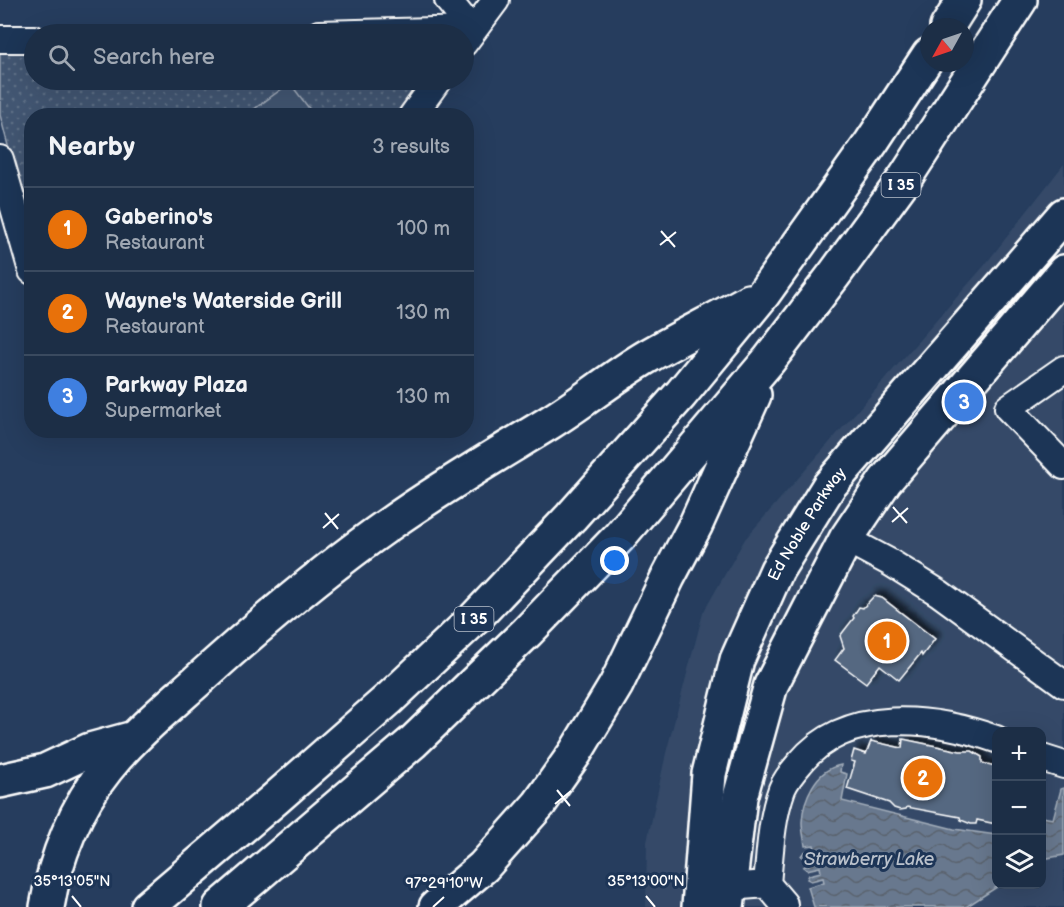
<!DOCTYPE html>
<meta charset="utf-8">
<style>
:root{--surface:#1c2e46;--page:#25364d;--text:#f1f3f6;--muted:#a0a8b3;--line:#3a4a5f;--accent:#ffd166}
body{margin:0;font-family:"Balsamiq Sans",sans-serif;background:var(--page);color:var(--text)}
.controls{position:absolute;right:18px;bottom:18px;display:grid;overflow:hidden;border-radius:12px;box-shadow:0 6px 24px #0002}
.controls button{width:54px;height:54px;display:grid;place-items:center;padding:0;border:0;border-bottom:2px solid var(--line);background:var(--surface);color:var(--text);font:30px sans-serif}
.compass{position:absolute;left:920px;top:18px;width:54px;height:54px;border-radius:50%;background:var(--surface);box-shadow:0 6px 24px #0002;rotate:230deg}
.you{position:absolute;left:615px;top:561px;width:21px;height:21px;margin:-15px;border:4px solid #fff;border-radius:50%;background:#1a73e8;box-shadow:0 0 0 9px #1a73e833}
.badge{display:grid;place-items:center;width:39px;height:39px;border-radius:50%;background:var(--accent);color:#fff;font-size:20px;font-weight:700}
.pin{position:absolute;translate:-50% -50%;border:3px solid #fff;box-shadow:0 2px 6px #0006}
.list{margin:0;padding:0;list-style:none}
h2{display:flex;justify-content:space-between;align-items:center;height:78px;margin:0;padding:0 24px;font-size:26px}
h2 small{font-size:20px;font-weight:400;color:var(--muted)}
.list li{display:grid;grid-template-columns:39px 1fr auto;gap:18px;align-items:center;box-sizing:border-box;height:84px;padding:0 24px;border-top:2px solid var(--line)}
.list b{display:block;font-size:22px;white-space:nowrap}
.list p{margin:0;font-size:20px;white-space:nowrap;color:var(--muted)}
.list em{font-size:20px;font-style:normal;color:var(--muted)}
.icon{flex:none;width:33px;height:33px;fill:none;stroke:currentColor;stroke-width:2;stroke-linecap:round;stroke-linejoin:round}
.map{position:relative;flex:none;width:1064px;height:907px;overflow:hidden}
.search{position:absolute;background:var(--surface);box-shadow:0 6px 24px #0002;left:24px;top:24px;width:450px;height:66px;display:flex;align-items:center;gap:15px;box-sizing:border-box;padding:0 21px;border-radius:33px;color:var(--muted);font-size:22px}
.panel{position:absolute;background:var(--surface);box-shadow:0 6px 24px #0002;left:24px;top:108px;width:450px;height:330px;border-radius:24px}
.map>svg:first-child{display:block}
.built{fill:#344a68;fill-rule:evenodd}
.park{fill:url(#park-dots);stroke:#a0aab8;stroke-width:1.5}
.pitch{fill:#425672;stroke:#a0aab8;stroke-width:1.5}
.water{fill:url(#water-waves);stroke:#a4aebb;stroke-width:1.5}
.building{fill:#556781;stroke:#fff;stroke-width:1.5;filter:url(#shadow)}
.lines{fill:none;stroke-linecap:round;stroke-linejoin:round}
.minor-casing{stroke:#fff;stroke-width:30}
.major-casing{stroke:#fff;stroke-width:38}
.highway-casing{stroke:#fff;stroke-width:38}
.minor{stroke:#1d3557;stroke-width:26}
.major{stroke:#1d3557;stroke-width:33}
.highway{stroke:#1d3557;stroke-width:33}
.ticks{fill:none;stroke:#fff;stroke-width:2}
.labels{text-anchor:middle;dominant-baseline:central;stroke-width:6;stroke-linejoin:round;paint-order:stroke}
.shield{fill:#1d3557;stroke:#bbc2cd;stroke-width:1.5}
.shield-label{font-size:15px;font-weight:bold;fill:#fff}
.street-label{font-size:16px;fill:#fff;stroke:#1d3557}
.water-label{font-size:18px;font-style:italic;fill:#bbc2cc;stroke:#1d3557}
.ticks-label{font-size:15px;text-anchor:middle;fill:#fff;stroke:#1d3557;stroke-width:6;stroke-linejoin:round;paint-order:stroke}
</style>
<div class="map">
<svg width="1064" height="907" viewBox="0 0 1064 907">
<defs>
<pattern id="park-dots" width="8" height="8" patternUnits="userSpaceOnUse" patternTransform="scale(1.5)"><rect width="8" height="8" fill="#425672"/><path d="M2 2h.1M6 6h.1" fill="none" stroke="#5e6f87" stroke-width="1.8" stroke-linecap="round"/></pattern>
<pattern id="water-waves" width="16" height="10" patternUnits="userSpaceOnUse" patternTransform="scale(1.5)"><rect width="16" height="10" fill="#67788e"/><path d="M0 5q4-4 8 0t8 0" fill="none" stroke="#5a626d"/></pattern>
<filter id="shadow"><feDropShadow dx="5.5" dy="-5.5" stdDeviation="3" flood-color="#0009"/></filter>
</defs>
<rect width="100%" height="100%" fill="#263d5e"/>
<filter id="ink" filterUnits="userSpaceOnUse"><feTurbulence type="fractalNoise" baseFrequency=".0167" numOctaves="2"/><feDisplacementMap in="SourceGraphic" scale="12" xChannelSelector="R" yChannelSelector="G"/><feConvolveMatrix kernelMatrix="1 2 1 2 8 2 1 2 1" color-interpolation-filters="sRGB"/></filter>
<g filter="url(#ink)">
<path class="built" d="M1064,164V907H646L647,842L666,753L703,613L745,539L984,266ZM996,732H1042V884H996Z"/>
<path class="park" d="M34,48V80H420L395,115L32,116L31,234L0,115V49Z"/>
<path class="pitch" d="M290,83L314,115H246Z"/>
<path class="water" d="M841,765L840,772L847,774L842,801L954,829L996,835V884L1000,885L966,907H814L808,887L824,882L823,878L811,881L807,879L809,875L821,872L820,867L807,870L803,867L818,861L817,856L804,859L801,856L804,852L815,849L814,845L805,846C804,838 802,830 802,822C803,799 816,769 841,765Z
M1064,788V855L1042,859V817L1053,819L1061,789Z"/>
<path class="building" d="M874,596L882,598L935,639L922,656L921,653L899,680L880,665L866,683L835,660L844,648L840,636L854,618L853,616L859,607L863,608Z
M903,739L960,751H972L982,757V763L996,766V824L977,820L976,824H971L961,820L960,817L907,807L906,809L900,810L894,808L889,803L847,789L855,762L851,761L854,750L866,754L871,741L902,748Z"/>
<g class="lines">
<g class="minor-casing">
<path id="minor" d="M448,0L472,30
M319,34L472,30
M0,39H34
M464,43L496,0
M412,116L438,80
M0,159L32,271
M1064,369L1008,408L1064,466
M846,539L891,563L939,593L1064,684
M1042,758L1064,765
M767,884L784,904V907
M729,887L767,884C770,853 771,819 782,789C786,779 793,771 800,763C847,706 934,717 996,739"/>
</g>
<g class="major-casing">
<g id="major">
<path id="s1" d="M699,907L709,774L737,660L777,570L829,486L1064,215"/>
<path d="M727,907L740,797L771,685L846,539L885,481L1064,272"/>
</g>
</g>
<g class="highway-casing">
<path id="highway" d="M947,27L964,0
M0,781L45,771L90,750L134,738
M47,907C55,858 76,806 107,768C136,732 173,703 207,672C265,620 324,570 388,525C440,488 495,456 549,423C583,402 614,376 648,356C681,337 715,320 749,301
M148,907L275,799L390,698L474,619L571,517L681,394L764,293L871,143L929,55
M220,907L413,742L527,632L619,537L769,360L834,275L905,178L1020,0
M436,907L483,867L539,804L575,753L616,685L668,577L696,524L754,395"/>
</g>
<use href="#minor" class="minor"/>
<use href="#major" class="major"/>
<use href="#highway" class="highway"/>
</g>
</g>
<path class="ticks" d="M661,231L675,247M660,245L676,232M893,507L907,523M325,513L338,529M892,522L908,508M323,528L339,514M557,790L570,806M555,804L571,791M72,896L81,907M646,896L655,907M433,907L444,897"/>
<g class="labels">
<g class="shield">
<rect x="881.5" y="173" width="39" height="24" rx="4.5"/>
<rect x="454.5" y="607" width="39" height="24" rx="4.5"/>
</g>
<g class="shield-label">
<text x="901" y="185">I 35</text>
<text x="474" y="619">I 35</text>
</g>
<g class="street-label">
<text stroke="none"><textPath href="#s1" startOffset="404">Ed Noble Parkway</textPath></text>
</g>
<g class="water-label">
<text x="869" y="859">Strawberry Lake</text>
</g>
</g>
<g class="ticks-label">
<text x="72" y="886">35°13'05"N</text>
<text x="646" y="886">35°13'00"N</text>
<text x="444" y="888">97°29'10"W</text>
</g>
</svg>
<div class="controls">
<button>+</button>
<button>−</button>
<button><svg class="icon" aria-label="layers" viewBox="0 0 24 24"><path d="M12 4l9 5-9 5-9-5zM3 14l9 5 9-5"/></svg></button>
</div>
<svg class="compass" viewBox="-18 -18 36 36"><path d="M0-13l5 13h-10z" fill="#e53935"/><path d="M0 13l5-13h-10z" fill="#a0a8b3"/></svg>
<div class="you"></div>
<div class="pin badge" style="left:887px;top:641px;background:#e8710a">1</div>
<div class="pin badge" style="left:923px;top:778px;background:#e8710a">2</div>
<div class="pin badge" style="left:964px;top:402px;background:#3f7fe0">3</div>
<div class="search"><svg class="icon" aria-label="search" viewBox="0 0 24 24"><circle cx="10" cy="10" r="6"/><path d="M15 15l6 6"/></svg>Search here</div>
<section class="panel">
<h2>Nearby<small>3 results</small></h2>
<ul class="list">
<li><span class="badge" style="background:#e8710a">1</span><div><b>Gaberino's</b><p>Restaurant</p></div><em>100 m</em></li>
<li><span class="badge" style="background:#e8710a">2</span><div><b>Wayne's Waterside Grill</b><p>Restaurant</p></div><em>130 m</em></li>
<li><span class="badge" style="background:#3f7fe0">3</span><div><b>Parkway Plaza</b><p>Supermarket</p></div><em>130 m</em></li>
</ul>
</section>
</div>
